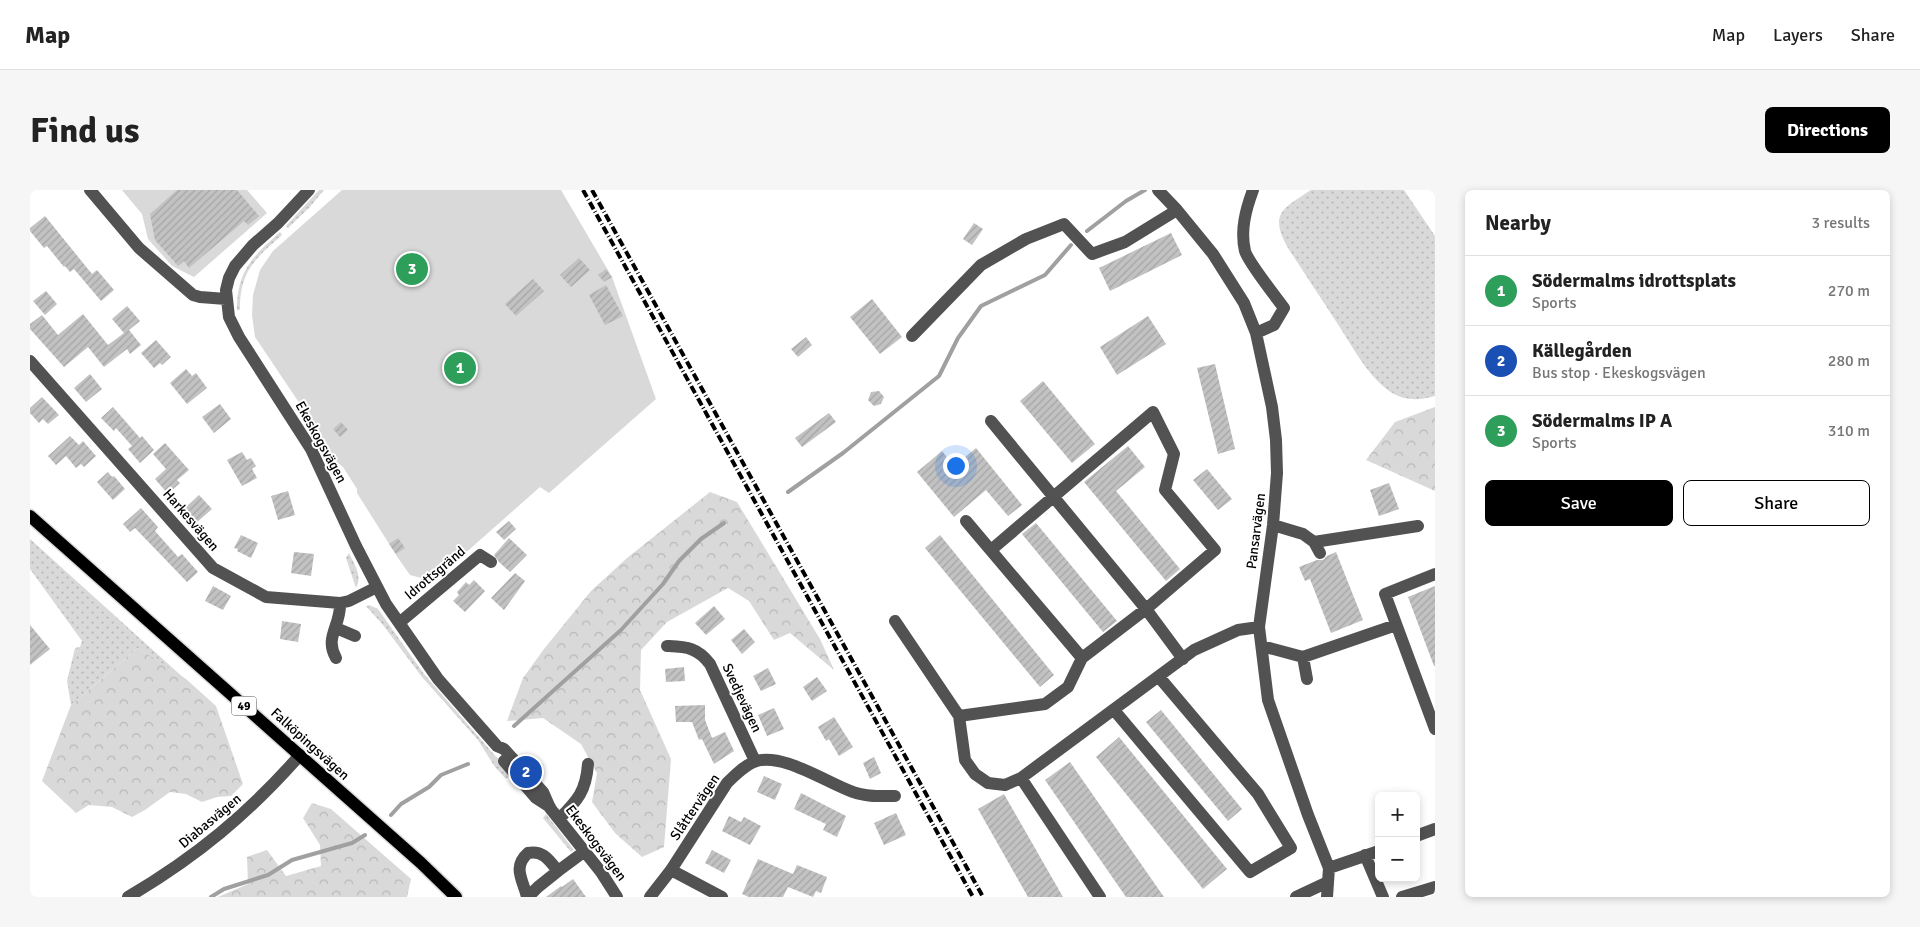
<!DOCTYPE html>
<meta charset="utf-8">
<style>
:root{--surface:#fff;--page:#f6f6f6;--text:#222;--muted:#767676;--line:#e0e0e0;--accent:#000}
body{margin:0;font-family:Signika,sans-serif;background:var(--page);color:var(--text)}
.controls{position:absolute;right:15px;bottom:15px;display:grid;overflow:hidden;border-radius:8px;box-shadow:0 2px 8px #0003}
.controls button{width:45px;height:45px;display:grid;place-items:center;padding:0;border:0;border-bottom:1px solid var(--line);background:var(--surface);color:var(--text);font:25px sans-serif}
.you{position:absolute;left:925px;top:275px;width:18px;height:18px;margin:-12px;border:4px solid #fff;border-radius:50%;background:#1a73e8;box-shadow:0 0 0 8px #1a73e833}
.badge{display:grid;place-items:center;width:32px;height:32px;border-radius:50%;background:var(--accent);color:#fff;font-size:16px;font-weight:700}
.pin{position:absolute;translate:-50% -50%;border:2px solid #fff;box-shadow:0 1px 5px #0006}
.list{margin:0;padding:0;list-style:none}
h2{display:flex;justify-content:space-between;align-items:center;height:65px;margin:0;padding:0 20px;font-size:21px}
h2 small{font-size:16px;font-weight:400;color:var(--muted)}
.list li{display:grid;grid-template-columns:32px 1fr auto;gap:15px;align-items:center;box-sizing:border-box;height:70px;padding:0 20px;border-top:1px solid var(--line)}
.list b{display:block;font-size:19px;white-space:nowrap}
.list p{margin:0;font-size:16px;white-space:nowrap;color:var(--muted)}
.list em{font-size:16px;font-style:normal;color:var(--muted)}
.actions{display:flex;gap:10px;padding:15px 20px}
.actions a{flex:1;padding:11px 0;border:1px solid var(--accent);border-radius:8px;text-align:center;font-size:18px;color:var(--accent)}
.actions .main{background:var(--accent);color:#fff}
.map{position:relative;flex:none;width:1405px;height:707px;overflow:hidden;border-radius:8px}
header{display:flex;align-items:center;gap:30px;box-sizing:border-box;height:70px;padding:0 25px;background:var(--surface);border-bottom:1px solid var(--line)}
header strong{font-size:24px}
nav{display:flex;gap:28px;margin-inline-start:auto;font-size:18px}
.intro{display:flex;align-items:center;justify-content:space-between;box-sizing:border-box;height:120px;padding:0 30px}
h1{margin:0;font-size:35px}
.button{padding:12px 22px;border-radius:8px;background:var(--accent);color:#fff;font-size:18px;font-weight:700}
main{display:flex;gap:30px;padding:0 30px}
aside{flex:1;background:var(--surface);border-radius:8px;box-shadow:0 2px 8px #0003}
.map>svg:first-child{display:block}
.grass{fill:url(#grass-dots)}
.forest{fill:url(#forest-crowns)}
.garden{fill:#d9d9d9}
.lines{fill:none;stroke-linecap:round;stroke-linejoin:round}
.stream{stroke:#a0a0a0;stroke-width:4}
.building{fill:url(#building-hatch)}
.major-casing{stroke:#dbdbdb;stroke-width:15}
.minor{stroke:#525252;stroke-width:12}
.major{stroke:#000;stroke-width:12}
.rail{stroke:#000;stroke-width:4;stroke-dasharray:8 2.5 1 2.5;stroke-linecap:butt}
.labels{text-anchor:middle;dominant-baseline:central;stroke-width:4;stroke-linejoin:round;paint-order:stroke}
.shield{fill:#fff;stroke:#4c4c4c;stroke-width:1}
.shield-label{font-size:12px;font-weight:bold;fill:#000}
.street-label{font-size:14px;fill:#000;stroke:#fff}
</style>
<header>
<strong>Map</strong>
<nav><a>Map</a><a>Layers</a><a>Share</a></nav>
</header>
<div class="intro"><h1>Find us</h1><a class="button">Directions</a></div>
<main>
<div class="map">
<svg width="1405" height="707" viewBox="0 0 1405 707">
<defs>
<pattern id="grass-dots" width="8" height="8" patternUnits="userSpaceOnUse" patternTransform="scale(1.25)"><rect width="8" height="8" fill="#d9d9d9"/><path d="M2 2h.1M6 6h.1" fill="none" stroke="#b8b8b8" stroke-width="1.8" stroke-linecap="round"/></pattern>
<pattern id="forest-crowns" width="20" height="18" patternUnits="userSpaceOnUse" patternTransform="scale(1.25)"><rect width="20" height="18" fill="#d9d9d9"/><path d="M2 6a3 3 0 1 1 6 0M12 15a3 3 0 1 1 6 0" fill="none" stroke="#b8b8b8"/></pattern>
<pattern id="building-hatch" width="6" height="6" patternUnits="userSpaceOnUse" patternTransform="scale(1.25)"><rect width="6" height="6" fill="#c2c2c2"/><path d="M-1 1l2-2M0 6l6-6M5 7l2-2" fill="none" stroke="#a5a5a5"/></pattern>
</defs>
<rect width="100%" height="100%" fill="#fff"/>
<path class="grass" d="M289,0H294L279,18L258,38L256,36Z
M1281,0H1374L1405,46V206C1392,210 1376,211 1364,204C1340,190 1324,159 1309,136C1292,110 1275,84 1258,58C1239,24 1252,19 1281,0Z
M250,42L252,45C224,70 210,81 210,120H207C207,81 222,67 250,42Z
M0,349L156,490L108,458L41,515L37,491L45,458L50,457L52,451L0,379Z
M319,363C324,374 333,386 326,398L316,368Z
M339,415L348,419L394,484L481,584L476,589L465,577L448,550L392,487L353,435L336,416Z
M516,624L544,660L541,662L513,628Z"/>
<path class="forest" d="M1405,217V301L1336,270L1365,232Z
M680,302L707,312L790,449L804,480L760,443L744,450L719,411L698,398L637,432L611,460L610,500L641,569L634,657L612,667L585,643L562,612L567,583L551,554L513,528L477,531L493,488L514,459L561,401L597,368Z
M108,458L156,489L186,516L213,594L201,606L187,607L172,612L156,604L140,602L115,620L102,627L82,617L59,615L46,623L12,591L41,515Z
M282,613L301,619L381,689L377,707H188L218,694L217,667L237,660L256,686L291,676L290,655L273,628Z"/>
<path class="garden" d="M92,0H217L237,23L164,87L142,76L118,49L112,24Z
M312,0H531L582,87L626,209L519,303L510,297L406,389H395L380,385L368,368L327,303V299L313,277L302,268L272,217L225,147L222,125L223,105L230,80L243,61Z"/>
<g class="lines">
<path class="stream" d="M1057,41L1096,11L1115,0
M758,302L813,263L909,186L928,148L951,116L1015,85L1041,55
M484,536L591,440L633,394L649,371L671,349L694,333
M361,625L371,614L399,597L411,585L438,574
M181,707L194,699L238,685L262,670L322,653L335,645"/>
</g>
<path class="building" d="M147,0H207L229,26L218,35L214,31L159,78L154,71L148,76L125,50L120,24Z
M15,26L62,84L67,80L84,100L71,111L44,79L40,82L35,76L34,77L17,56L14,58L0,41V38Z
M944,33L953,39L942,55L933,49Z
M1141,43L1152,65L1080,101L1069,78Z
M549,68L560,80L541,97L530,85Z
M576,79L582,87L574,92L568,85Z
M503,89L514,101L486,126L475,114Z
M576,95L593,126L575,135L559,105Z
M16,101L27,114L15,125L3,111Z
M842,109L872,147L850,164L820,127Z
M97,116L110,131L99,140L111,155L100,164L97,159L74,177L58,157L34,177L0,139V134L12,125L28,145L53,124L78,155L94,143L82,129Z
M1118,126L1136,154L1087,185L1070,157Z
M776,147L782,155L768,167L761,159Z
M126,150L141,167L132,175L130,173L124,178L111,163Z
M1185,174L1205,259L1188,264L1167,178Z
M156,179L162,186L166,183L177,198L157,214L140,193Z
M60,184L72,199L56,212L44,198Z
M1013,191L1065,254L1042,273L990,211Z
M849,201L854,207L851,214L844,216L838,210L841,202Z
M12,207L29,225L18,234L13,229L9,233L0,223V218Z
M190,214L201,229L184,243L172,227Z
M83,217L110,248L112,246L124,260L110,273L98,259L102,256L86,238L84,241L71,228Z
M799,223L806,232L772,257L765,248Z
M311,232L318,240L310,247L303,239Z
M40,246L49,255L53,251L66,266L54,277L51,274L46,278L36,266L26,275L18,266Z
M135,253L159,280L147,290L150,293L138,304L125,289L136,279L123,264Z
M1098,256L1115,277L1086,301L1150,379L1136,391L1054,292Z
M946,258L992,315L978,326L956,300L924,327L887,282L912,261L924,276Z
M212,262L217,270L221,268L226,276L222,279L227,288L212,296L197,270Z
M1177,279L1202,309L1188,320L1163,290Z
M78,282L82,287L84,286L95,299L83,310L67,292Z
M1359,293L1369,319L1349,326L1340,300Z
M258,301L265,325L248,330L241,306Z
M169,305L182,319L166,333L154,319Z
M111,318L128,337L125,341L148,367L152,364L168,382L157,392L105,338L100,342L93,334Z
M479,331L486,339L474,350L466,342Z
M1006,333L1087,431L1073,442L992,344Z
M211,345L228,353L221,368L207,361L208,359L204,358Z
M910,345L1024,485L1010,497L895,358Z
M368,348L375,358L366,364L359,354Z
M479,348L497,365L480,382L469,372L464,365Z
M264,362L284,364L281,386L261,383Z
M1306,362L1333,430L1301,443L1280,389L1275,391L1269,377L1287,370H1293L1297,366Z
M485,383L495,391L474,420L461,408Z
M444,390L455,401L435,422L423,411L429,405L427,402L436,392L439,395Z
M183,396L201,406L193,420L175,411Z
M1405,396V476H1404L1378,407Z
M684,416L695,429L676,445L665,433Z
M252,431L271,434L268,452L250,449Z
M0,435L20,459L0,475Z
M714,439L725,452L712,464L701,450Z
M654,477L655,491L636,492L635,479Z
M738,478L746,494L731,501L723,486Z
M787,487L797,501L782,511L773,497Z
M675,515V530L682,548L695,542L704,561L684,574L672,549L669,550L662,532H646L645,516Z
M744,518L754,539L737,546L728,525Z
M1131,520L1212,619L1198,631L1116,532Z
M804,527L823,557L809,566L799,549L796,551L788,537Z
M1089,547L1197,679L1173,699L1066,567Z
M844,567L851,583L840,589L833,573Z
M1040,572L1134,707H1096L1015,590Z
M734,586L752,594L745,610L727,602Z
M771,603L816,626L807,647L793,640L796,634L764,619Z
M974,604L1033,707H998L948,619Z
M866,623L876,645L854,655L844,633Z
M699,626L711,632L714,627L731,636L720,655L692,641Z
M682,660L701,670L694,683L675,673Z
M728,669L763,684L767,675L797,687L791,703L786,701L783,707L758,697L753,707H719L712,704Z
M543,689L556,707H516L531,696L532,697Z"/>
<g class="lines">
<g class="major-casing">
<path id="major" d="M0,326L391,673L426,707"/>
</g>
<path class="minor" d="M60,0L109,58L163,105L170,107L196,109
M279,0L248,33L223,55L205,76L199,88L196,100L199,127L209,147L281,259L326,356L356,414L408,489L467,556L474,559L513,602L520,618L571,682L587,707
M1128,0L1147,20L1183,64L1214,113L1226,143L1242,217L1246,250L1247,283L1243,335L1229,437L1238,510L1278,625L1299,678L1297,707
M1223,0C1216,19 1210,40 1215,61C1218,72 1246,107 1254,118L1244,135L1226,143
M882,146L951,75L996,49L1034,34L1062,64L1095,52L1147,20
M0,171L183,378L236,407L310,413L319,411L347,397
M961,231L1116,419L1153,469
M936,331L1052,468
M1243,335L1273,344L1284,352L1290,363
M1284,352L1388,336
M1405,384L1355,404L1405,539
M865,431L929,526L935,570L945,584L958,593L975,595L991,588
M369,433L450,365L461,372
M306,438L325,446
M637,456C656,457 667,457 680,474L725,571
M1232,456L1273,467L1366,435
M1273,467L1277,489
M306,468C294,447 311,436 310,413
M1084,520L1220,682L1261,658L1228,604L1129,487
M929,526L1015,514L1038,497L1052,468L1116,419L1185,360L1135,300L1144,264L1123,222L961,360
M474,571L506,608L520,617
M529,629C548,610 556,601 558,574
M1386,646L1405,639
M1335,665L1353,707
M1299,678L1349,661
M641,680L692,707
M528,681L555,661
M98,707C166,667 218,624 270,565
M497,707C493,690 482,677 498,663C513,660 519,670 528,681L508,697L498,707
M620,707L641,680L697,593C705,585 714,576 724,572C751,561 797,593 823,602C836,607 851,606 865,606
M1070,707L991,588L1164,460L1208,440L1229,437
M1266,707L1298,692
M1372,707L1405,697"/>
<use href="#major" class="major"/>
<path class="rail" d="M553,0L943,707
M562,0L953,707"/>
</g>
<g class="labels">
<rect class="shield" x="201.5" y="506.5" width="25" height="19" rx="4"/>
<g class="shield-label">
<text x="214" y="516">49</text>
</g>
<g class="street-label">
<text transform="translate(291 252) rotate(61)">Ekeskogsvägen</text>
<text transform="translate(161 330) rotate(49)">Harkesvägen</text>
<text transform="translate(1226 341) rotate(-83)">Pansarvägen</text>
<text transform="translate(405 383) rotate(-40)">Idrottsgränd</text>
<text transform="translate(712 508) rotate(65)">Svedjevägen</text>
<text transform="translate(280 554) rotate(42)">Falköpingsvägen</text>
<text transform="translate(665 617) rotate(-56)">Slåttervägen</text>
<text transform="translate(180 631) rotate(-40)">Diabasvägen</text>
<text transform="translate(566 653) rotate(53)">Ekeskogsvägen</text>
</g>
</g>
</svg>
<div class="controls">
<button>+</button>
<button>−</button>
</div>
<div class="you"></div>
<div class="pin badge" style="left:430px;top:178px;background:#2e9e5b">1</div>
<div class="pin badge" style="left:496px;top:582px;background:#1a4fb4">2</div>
<div class="pin badge" style="left:382px;top:79px;background:#2e9e5b">3</div>
</div>
<aside>
<h2>Nearby<small>3 results</small></h2>
<ul class="list">
<li><span class="badge" style="background:#2e9e5b">1</span><div><b>Södermalms idrottsplats</b><p>Sports</p></div><em>270 m</em></li>
<li><span class="badge" style="background:#1a4fb4">2</span><div><b>Källegården</b><p>Bus stop · Ekeskogsvägen</p></div><em>280 m</em></li>
<li><span class="badge" style="background:#2e9e5b">3</span><div><b>Södermalms IP A</b><p>Sports</p></div><em>310 m</em></li>
</ul>
<div class="actions"><a class="main">Save</a><a>Share</a></div>
</aside>
</main>
